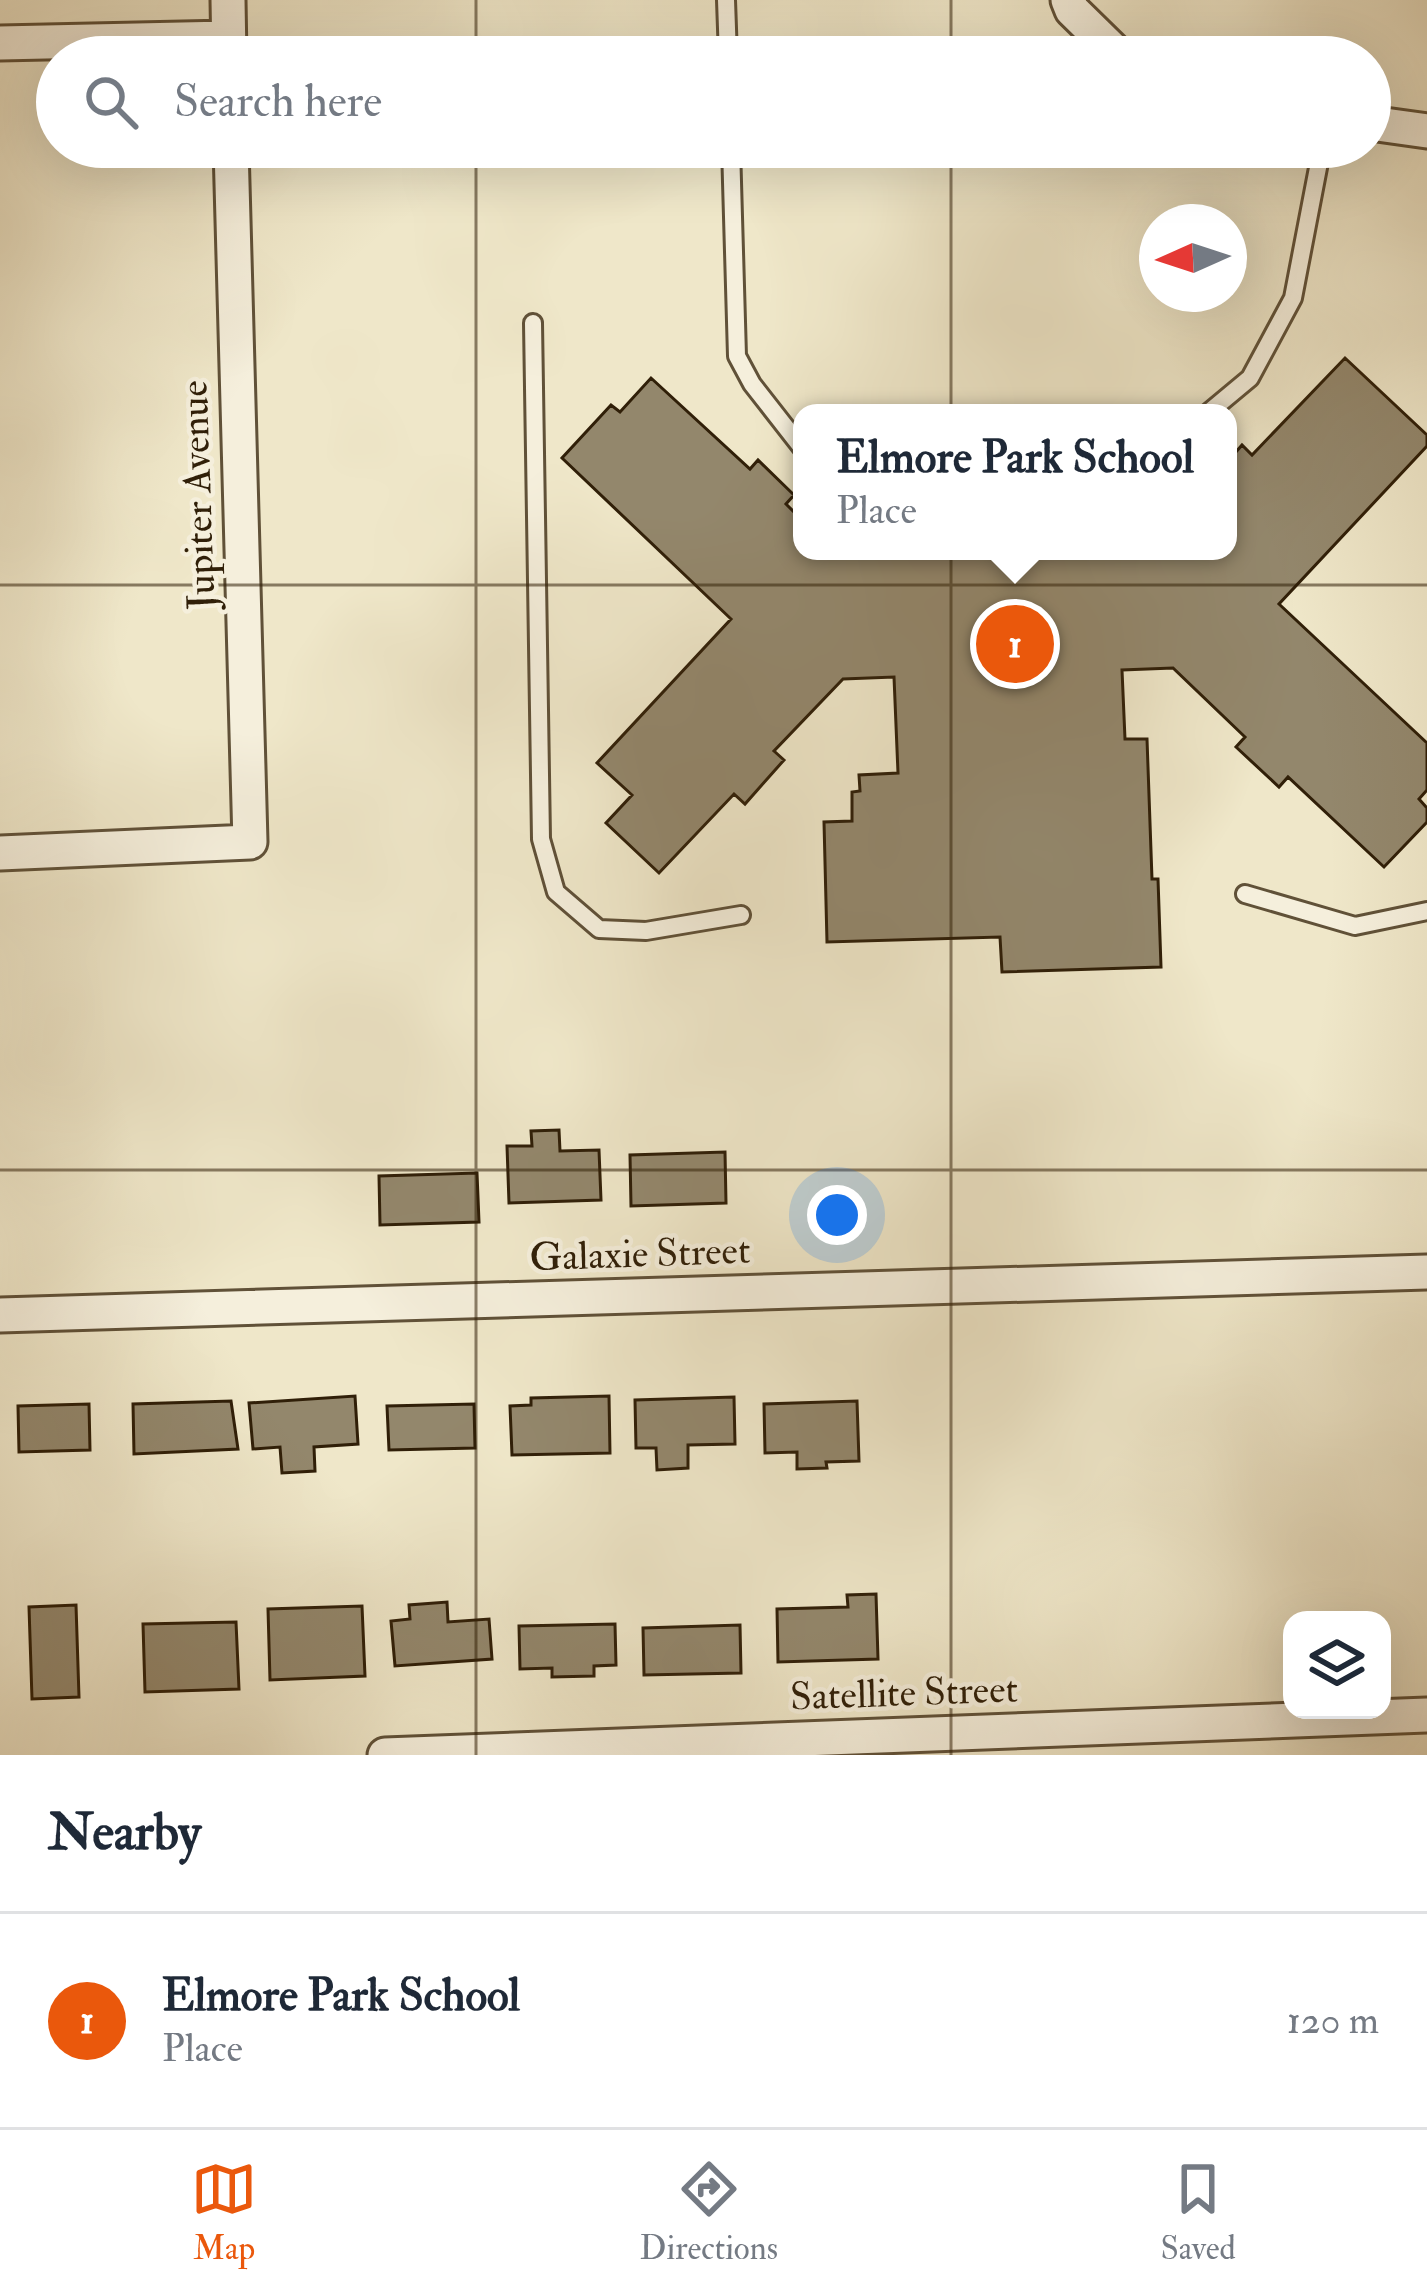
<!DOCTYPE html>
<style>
:root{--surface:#fff;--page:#f2f2f3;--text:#1f2937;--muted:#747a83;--line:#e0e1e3;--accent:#ea580c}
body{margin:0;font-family:"IM FELL Double Pica",serif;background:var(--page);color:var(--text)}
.controls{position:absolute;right:36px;bottom:36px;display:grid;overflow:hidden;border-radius:24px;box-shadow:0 12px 48px #0002}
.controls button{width:108px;height:108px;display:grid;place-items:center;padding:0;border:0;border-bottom:3px solid var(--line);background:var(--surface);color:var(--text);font:60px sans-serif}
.compass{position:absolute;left:1139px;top:204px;width:108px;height:108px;border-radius:50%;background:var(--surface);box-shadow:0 12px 48px #0002;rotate:267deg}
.you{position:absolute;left:837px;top:1215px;width:42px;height:42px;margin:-30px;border:9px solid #fff;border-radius:50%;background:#1a73e8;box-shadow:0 0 0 18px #1a73e833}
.badge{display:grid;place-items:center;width:78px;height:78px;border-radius:50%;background:var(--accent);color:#fff;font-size:39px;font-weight:700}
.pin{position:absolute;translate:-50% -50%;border:6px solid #fff;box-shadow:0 3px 12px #0006}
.popup{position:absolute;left:793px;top:404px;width:444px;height:156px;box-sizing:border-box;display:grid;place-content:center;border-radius:24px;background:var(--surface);filter:drop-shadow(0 3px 9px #0005);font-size:39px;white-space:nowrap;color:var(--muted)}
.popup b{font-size:45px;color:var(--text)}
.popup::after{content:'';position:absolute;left:50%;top:100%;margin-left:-24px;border:24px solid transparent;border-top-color:var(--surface)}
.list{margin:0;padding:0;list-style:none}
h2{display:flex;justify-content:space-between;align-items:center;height:156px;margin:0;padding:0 48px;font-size:51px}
h2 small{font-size:39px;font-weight:400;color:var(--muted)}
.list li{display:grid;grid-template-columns:78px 1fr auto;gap:36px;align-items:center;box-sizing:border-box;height:216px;padding:0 48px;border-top:3px solid var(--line)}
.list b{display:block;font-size:45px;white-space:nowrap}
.list p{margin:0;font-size:39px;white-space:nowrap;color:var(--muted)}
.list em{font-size:39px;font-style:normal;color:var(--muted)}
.icon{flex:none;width:66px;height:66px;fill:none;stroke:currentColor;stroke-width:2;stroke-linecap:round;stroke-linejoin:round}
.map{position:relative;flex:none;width:1427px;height:1755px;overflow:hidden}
.search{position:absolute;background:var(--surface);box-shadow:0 12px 48px #0002;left:36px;right:36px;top:36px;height:132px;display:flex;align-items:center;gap:30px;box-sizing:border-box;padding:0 42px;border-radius:66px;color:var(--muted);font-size:45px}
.sheet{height:372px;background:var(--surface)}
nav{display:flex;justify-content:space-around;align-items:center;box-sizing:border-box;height:168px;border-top:3px solid var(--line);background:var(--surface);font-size:33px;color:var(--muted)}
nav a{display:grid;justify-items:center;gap:6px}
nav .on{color:var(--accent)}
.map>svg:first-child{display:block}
.building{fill:#93876c;stroke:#301f08;stroke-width:3}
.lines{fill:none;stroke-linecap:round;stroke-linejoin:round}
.lane-casing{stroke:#605138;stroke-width:22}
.street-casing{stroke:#605138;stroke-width:39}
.lane{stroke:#f5efdc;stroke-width:16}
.street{stroke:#f5efdc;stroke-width:33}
.grid{fill:none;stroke:#301f08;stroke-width:3;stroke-opacity:0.55}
.labels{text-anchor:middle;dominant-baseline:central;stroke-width:9;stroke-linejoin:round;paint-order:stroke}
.street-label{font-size:39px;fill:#301f08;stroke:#f5efdc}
</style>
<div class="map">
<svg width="1427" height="1755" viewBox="0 0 1427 1755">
<rect width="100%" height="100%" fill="#efe7c9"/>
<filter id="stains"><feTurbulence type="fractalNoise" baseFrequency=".00167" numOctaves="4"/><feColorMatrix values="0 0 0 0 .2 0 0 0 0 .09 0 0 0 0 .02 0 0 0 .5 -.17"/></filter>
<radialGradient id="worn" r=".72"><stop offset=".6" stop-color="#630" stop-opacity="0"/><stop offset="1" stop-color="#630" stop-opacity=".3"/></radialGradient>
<path class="building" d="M1345,358L1427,435V446L1279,604L1427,743V790L1419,799L1427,808V822L1384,867L1288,777L1279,787L1236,747L1245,737L1173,668L1122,670L1125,739H1147L1152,879H1158L1161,967L1002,972L1000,937L827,942L824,822L852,821V792L860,791L859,775L898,773L894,677L843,679L774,751L784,760L745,804L734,794L659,873L606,823L632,795L597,763L731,619L562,458L611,405L620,412L651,378L750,469L758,460L794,495L786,504L802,520V551L839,554L842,551H1228V461L1242,445L1252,455Z
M559,1130L560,1151L599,1150L601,1200L509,1203L507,1146H532L531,1131Z
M725,1152L726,1203L631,1206L630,1155Z
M477,1173L479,1222L380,1225L379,1176Z
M355,1396L358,1444L314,1447L315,1471L282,1473L280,1447L253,1449L249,1403Z
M609,1396L610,1453L512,1455L510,1406L531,1405V1398Z
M734,1397L735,1444L688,1445V1468L657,1470L656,1448H636L635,1400Z
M231,1401L238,1449L134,1454L133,1404Z
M857,1401L859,1461L826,1462L827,1468L797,1469V1452L765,1453L764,1404Z
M89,1404L90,1450L19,1452L18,1406Z
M474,1404L475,1448L389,1450L387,1406Z
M876,1594L878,1659L778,1662L777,1609L848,1607L847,1595Z
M447,1602L448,1622L489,1619L492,1659L395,1666L391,1621L410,1619L409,1605Z
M76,1605L79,1697L32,1699L29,1607Z
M362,1606L365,1676L270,1680L268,1609Z
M236,1622L239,1689L145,1692L143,1624Z
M615,1624L616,1665L594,1666V1676L552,1677V1668L520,1669L519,1626Z
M740,1625L741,1673L644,1675L643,1628Z"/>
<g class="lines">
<g class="lane-casing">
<path id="lane" d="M726,0L728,57
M731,147L737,356L752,384L802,448
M533,323L541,839L556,892L599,929L646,931L741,915
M1208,413L1250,378L1293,298L1322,147
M1245,894L1355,926L1427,911"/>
</g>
<g class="street-casing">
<path id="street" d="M228,0L229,57
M1068,0L1072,10L1120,57
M0,43L228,38
M1370,123L1427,131
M0,853L250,842L231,147
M0,1315L1427,1272
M385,1755L1427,1715"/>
</g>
<use href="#lane" class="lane"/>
<use href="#street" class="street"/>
</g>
<path class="grid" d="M476,0V57M951,0V57M476,147V1755M951,147V1755M0,585H1427M0,1170H1427"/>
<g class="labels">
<g class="street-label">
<text transform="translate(198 495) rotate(-92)">Jupiter Avenue</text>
<text transform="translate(640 1254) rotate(-2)">Galaxie Street</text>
<text transform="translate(904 1693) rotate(-2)">Satellite Street</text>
</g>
</g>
<rect width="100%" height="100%" filter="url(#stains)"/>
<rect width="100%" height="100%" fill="url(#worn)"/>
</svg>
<div class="controls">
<button><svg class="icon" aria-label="layers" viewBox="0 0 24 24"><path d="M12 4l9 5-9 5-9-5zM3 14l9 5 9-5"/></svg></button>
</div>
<svg class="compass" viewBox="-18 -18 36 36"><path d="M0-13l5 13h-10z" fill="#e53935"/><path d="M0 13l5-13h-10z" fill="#747a83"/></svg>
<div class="you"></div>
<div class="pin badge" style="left:1015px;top:644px">1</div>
<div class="popup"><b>Elmore Park School</b>Place</div>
<div class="search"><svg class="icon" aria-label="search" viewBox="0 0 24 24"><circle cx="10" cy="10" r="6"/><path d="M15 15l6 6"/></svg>Search here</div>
</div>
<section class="sheet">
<h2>Nearby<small></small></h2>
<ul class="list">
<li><span class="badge">1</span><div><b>Elmore Park School</b><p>Place</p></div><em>120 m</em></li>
</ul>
</section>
<nav>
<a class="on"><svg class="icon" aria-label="map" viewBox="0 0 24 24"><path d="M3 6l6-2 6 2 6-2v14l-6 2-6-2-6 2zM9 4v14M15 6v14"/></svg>Map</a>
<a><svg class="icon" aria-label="directions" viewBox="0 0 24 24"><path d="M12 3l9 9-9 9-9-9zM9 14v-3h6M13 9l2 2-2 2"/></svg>Directions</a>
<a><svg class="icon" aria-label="saved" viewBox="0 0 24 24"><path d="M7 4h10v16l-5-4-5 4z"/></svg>Saved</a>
</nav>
